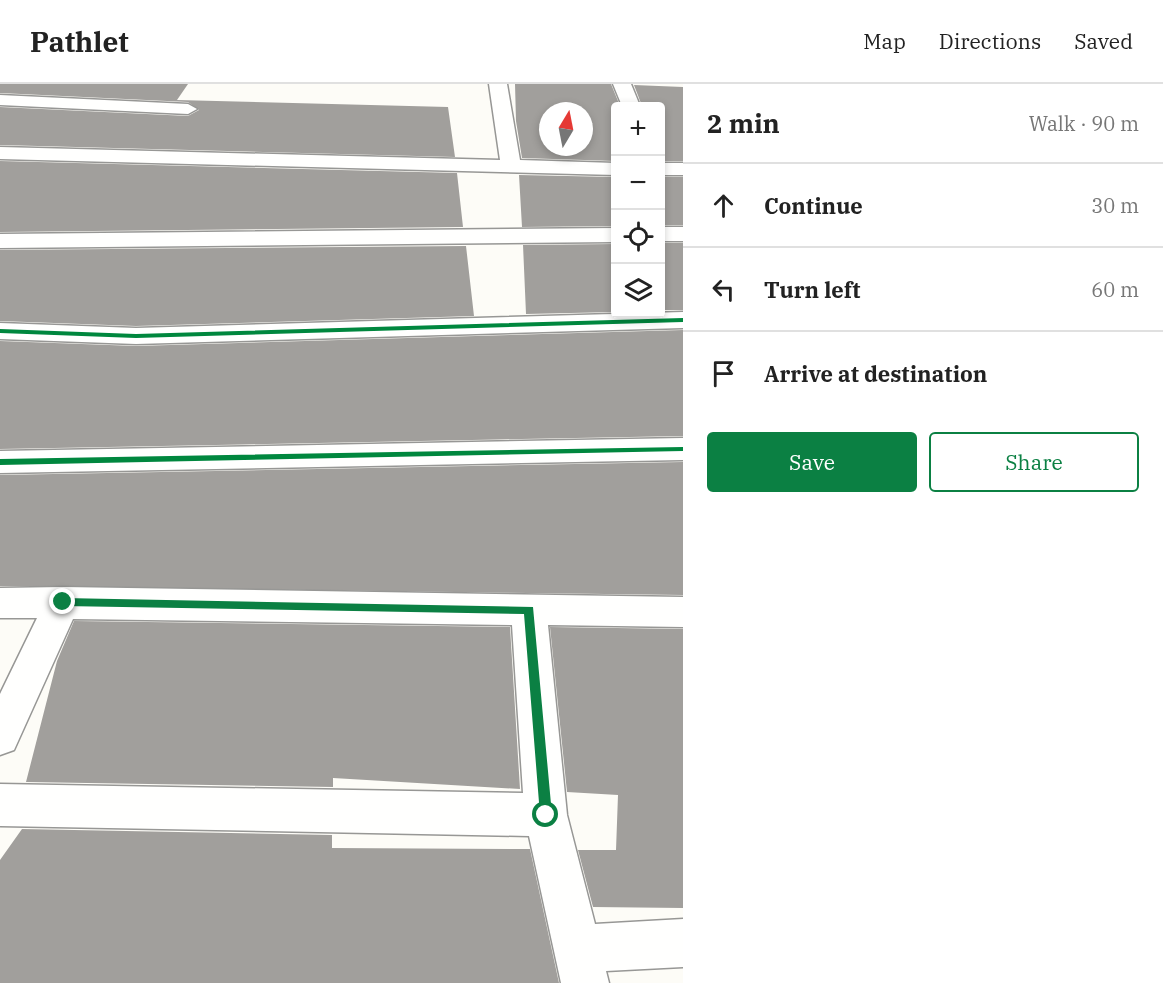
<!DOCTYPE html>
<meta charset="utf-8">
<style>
:root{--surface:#fff;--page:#f6f6f6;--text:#222;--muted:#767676;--line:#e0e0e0;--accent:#0b8043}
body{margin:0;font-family:"IBM Plex Serif",serif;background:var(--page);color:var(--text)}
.controls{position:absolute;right:18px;top:18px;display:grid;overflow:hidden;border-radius:6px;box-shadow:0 3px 9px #0003}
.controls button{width:54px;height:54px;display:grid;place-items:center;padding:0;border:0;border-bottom:2px solid var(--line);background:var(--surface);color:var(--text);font:30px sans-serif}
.compass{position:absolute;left:539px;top:18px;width:54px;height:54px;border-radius:50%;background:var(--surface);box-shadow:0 3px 9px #0003;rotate:10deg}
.stop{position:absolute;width:18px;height:18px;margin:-14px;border:4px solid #0b8043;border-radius:50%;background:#fff}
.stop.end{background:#0b8043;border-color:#fff;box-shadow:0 2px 6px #0008}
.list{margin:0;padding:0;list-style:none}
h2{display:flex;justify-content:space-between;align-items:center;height:78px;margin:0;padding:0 24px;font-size:26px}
h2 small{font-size:20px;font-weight:400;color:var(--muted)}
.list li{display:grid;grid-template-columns:39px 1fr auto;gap:18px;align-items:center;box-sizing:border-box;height:84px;padding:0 24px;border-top:2px solid var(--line)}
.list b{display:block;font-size:22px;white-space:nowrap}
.list em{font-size:20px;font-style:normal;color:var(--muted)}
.actions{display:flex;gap:12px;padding:18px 24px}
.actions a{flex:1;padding:14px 0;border:2px solid var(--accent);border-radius:6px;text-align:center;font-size:21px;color:var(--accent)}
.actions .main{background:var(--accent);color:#fff}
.icon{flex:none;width:33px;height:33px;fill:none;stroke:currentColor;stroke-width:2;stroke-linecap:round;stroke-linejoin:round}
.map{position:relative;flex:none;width:683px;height:899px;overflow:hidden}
header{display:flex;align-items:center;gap:36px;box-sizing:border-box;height:84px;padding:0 30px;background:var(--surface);border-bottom:2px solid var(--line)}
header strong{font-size:28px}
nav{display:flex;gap:33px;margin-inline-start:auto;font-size:21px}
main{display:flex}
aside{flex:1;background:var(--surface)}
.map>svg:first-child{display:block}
.building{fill:#a19f9c;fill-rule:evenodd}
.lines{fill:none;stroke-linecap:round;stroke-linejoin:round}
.minor-casing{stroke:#979795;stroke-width:3}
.minor{fill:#fffffe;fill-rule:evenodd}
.cycleway-casing{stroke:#fff;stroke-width:3}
.cycleway{fill:#00873e;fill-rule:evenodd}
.route{fill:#0b8043}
</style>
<header>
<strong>Pathlet</strong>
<nav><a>Map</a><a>Directions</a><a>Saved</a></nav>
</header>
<main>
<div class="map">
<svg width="683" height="899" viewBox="0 0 683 899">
<rect width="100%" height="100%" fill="#fdfcf7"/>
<path class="building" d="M0,0H188L177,16L448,23L455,73L0,61V23L188,32L199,26L188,18L0,9Z
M515,0H611L620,22H615V77L522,74L516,37ZM548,27H584V63H548Z
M634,1L683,3V77H660V22H642Z
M0,77L457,89L463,143L0,148Z
M519,91L615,93V142L522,143Z
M660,93H683V141H660Z
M660,159H683V226H660Z
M615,160V228L526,230L523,161Z
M466,162L474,232L136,242L0,237V166Z
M683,246V352L0,365V257L136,262Z
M683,378V511L0,502V391Z
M74,537L510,543L520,705L333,694V703L26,698L57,577Z
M550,543L683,545V824L593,823L578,766H616L618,711L567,708Z
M22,745L332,751V764L530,765L559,899H0V776Z"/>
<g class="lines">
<g class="minor-casing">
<path id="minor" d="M489,0H507L520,76L616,79V91L0,75V63L500,76Z
M613,0H631L640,22H622Z
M0,11L188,20L197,25L188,30L0,21Z
M660,79H683V91H660Z
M660,143H683V157H660Z
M616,144V158L0,164V150Z
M683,228V244L136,260L0,255V239L136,244Z
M683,354V376L0,389V367Z
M63,503L683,513V543L548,541L567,731L595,840L683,835V883L606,887L609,899H561L529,752L0,742V700L523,709L512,541L73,535L14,666L0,671V610L37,534H0V504Z"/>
</g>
<use href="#minor" class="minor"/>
<g class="cycleway-casing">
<path id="cycleway" d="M683,234V238L136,254L0,249V245L136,250Z
M683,363V367L0,381V375Z"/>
</g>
<use href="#cycleway" class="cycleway"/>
</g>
<path class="route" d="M63,514L533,523L552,731L550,736L546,738L540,731L524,530L63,522L58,518Z"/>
</svg>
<div class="controls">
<button>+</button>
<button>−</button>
<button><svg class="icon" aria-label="locate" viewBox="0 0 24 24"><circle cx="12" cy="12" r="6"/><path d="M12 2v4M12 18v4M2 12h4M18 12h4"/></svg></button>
<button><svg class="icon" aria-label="layers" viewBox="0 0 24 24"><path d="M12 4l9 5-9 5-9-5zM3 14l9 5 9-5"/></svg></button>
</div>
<svg class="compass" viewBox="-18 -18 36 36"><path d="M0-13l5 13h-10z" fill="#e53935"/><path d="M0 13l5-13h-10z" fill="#767676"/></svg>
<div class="stop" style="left:546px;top:731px"></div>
<div class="stop end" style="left:63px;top:518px"></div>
</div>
<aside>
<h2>2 min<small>Walk · 90 m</small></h2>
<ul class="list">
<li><svg class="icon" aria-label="ahead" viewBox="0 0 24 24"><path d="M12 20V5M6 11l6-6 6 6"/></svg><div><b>Continue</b></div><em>30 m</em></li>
<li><svg class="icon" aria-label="left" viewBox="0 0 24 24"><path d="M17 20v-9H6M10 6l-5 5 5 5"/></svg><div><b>Turn left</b></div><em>60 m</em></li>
<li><svg class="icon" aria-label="arrive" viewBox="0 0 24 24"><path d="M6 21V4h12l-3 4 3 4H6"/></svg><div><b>Arrive at destination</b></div></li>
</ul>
<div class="actions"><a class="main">Save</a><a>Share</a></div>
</aside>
</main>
